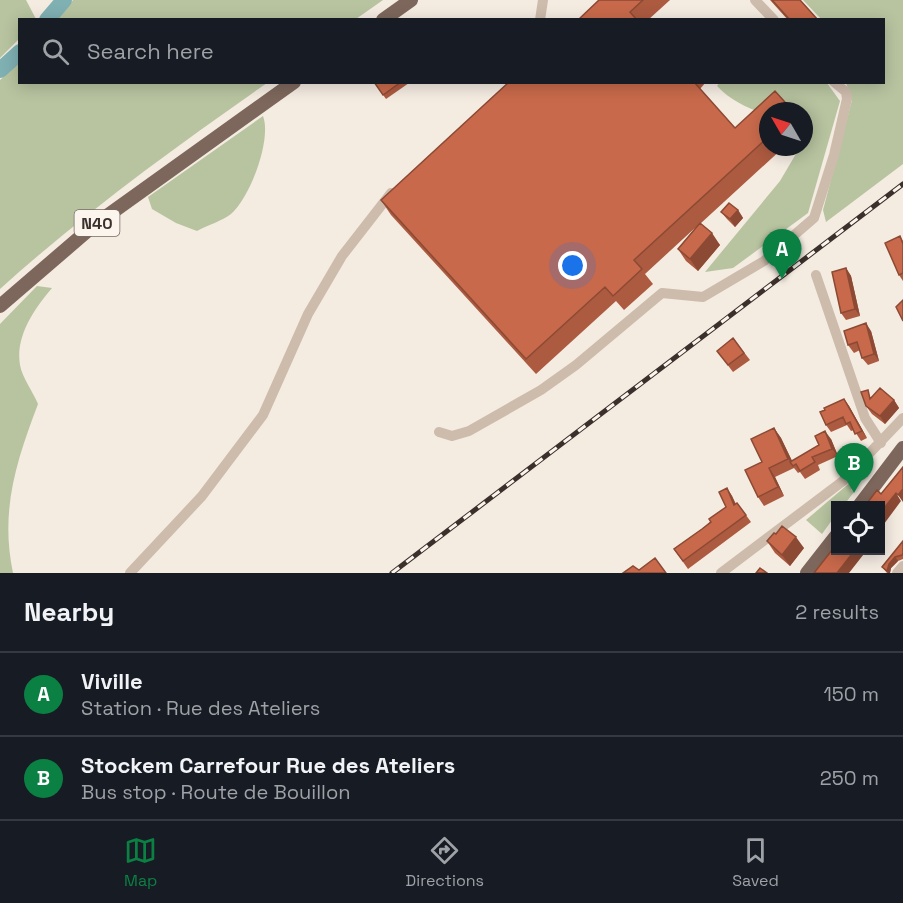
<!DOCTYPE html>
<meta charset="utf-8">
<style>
:root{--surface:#171b24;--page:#20242c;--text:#f1f3f6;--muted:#9ea1a6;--line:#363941;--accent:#0b8043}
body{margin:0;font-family:"Space Grotesk",sans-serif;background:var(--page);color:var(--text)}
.controls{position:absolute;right:18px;bottom:18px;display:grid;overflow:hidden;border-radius:0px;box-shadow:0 3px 15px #0003}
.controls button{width:54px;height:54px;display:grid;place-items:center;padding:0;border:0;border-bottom:2px solid var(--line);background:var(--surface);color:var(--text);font:30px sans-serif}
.compass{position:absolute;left:759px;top:102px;width:54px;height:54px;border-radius:50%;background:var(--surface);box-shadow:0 3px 15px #0003;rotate:309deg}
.you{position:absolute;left:573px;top:266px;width:21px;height:21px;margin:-15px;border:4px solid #fff;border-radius:50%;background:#1a73e8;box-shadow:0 0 0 9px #1a73e833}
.badge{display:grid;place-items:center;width:39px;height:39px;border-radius:50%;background:var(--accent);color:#fff;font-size:20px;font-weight:700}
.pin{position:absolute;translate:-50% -50px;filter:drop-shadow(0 2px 3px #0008)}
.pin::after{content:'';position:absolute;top:32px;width:21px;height:18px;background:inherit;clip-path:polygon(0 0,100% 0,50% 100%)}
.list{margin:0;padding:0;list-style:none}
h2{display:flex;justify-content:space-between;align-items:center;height:78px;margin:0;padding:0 24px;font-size:26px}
h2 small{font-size:20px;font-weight:400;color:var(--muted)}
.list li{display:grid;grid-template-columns:39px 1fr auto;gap:18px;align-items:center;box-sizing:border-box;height:84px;padding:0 24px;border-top:2px solid var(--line)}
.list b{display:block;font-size:22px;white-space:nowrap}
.list p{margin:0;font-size:20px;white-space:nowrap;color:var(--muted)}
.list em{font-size:20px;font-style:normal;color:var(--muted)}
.icon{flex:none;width:33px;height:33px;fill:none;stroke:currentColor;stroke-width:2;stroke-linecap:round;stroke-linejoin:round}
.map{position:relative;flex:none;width:903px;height:573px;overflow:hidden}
.search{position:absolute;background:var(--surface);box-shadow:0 3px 15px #0003;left:18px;right:18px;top:18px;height:66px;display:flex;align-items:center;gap:15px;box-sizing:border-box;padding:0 21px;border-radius:0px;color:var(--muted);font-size:22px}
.sheet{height:246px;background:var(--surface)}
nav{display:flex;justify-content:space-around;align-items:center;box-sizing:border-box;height:84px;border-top:2px solid var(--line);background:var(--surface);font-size:16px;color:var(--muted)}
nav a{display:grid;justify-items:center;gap:3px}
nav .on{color:var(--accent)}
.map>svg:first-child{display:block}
.green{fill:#b8c4a0}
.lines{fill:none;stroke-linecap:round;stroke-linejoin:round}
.river{stroke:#7fb0b2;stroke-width:16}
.minor{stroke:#cdbbac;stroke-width:10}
.major{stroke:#7d675c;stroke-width:14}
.rail-casing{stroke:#3b302b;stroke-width:5}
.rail{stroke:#fbf5ee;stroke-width:3;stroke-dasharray:9;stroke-linecap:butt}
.wall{fill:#ac5a40}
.shaded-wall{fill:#8c4a34}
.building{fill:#c8694b;stroke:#8c4a34;stroke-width:1.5}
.labels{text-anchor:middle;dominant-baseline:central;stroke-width:4.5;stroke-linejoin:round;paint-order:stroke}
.shield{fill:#fbf5ee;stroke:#756b66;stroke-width:1.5}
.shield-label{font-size:16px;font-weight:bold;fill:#3b302b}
</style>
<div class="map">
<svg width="903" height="573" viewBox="0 0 903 573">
<rect width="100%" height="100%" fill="#f4ebe1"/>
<path class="green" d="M0,0H26L36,19L20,20L19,39L0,58Z
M73,0H383L356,19H57Z
M803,0H903V164L826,222L823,210L852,100L846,83L884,82V20L821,19Z
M19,62L20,82L267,83C175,147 83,214 0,289V80Z
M720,82L827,83L840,101L808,213L733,268L705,272L780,181L800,147H804V141L810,131L804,124V111H768L767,115C748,108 731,101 717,86Z
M263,116C272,139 250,198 231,214C222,221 208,225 197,231L176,223L152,209L148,197Z
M37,286L52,288C35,308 15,336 20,365C22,377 33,392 38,404C16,462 0,511 13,573H0V324Z
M866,469L870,472L851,490L854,492L844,505L836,506L835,516L822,534L806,520Z"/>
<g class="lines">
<path class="river" d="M47,20L64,0
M0,70L20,52"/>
<path class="minor" d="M755,0L774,20
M540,20L543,0
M816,275L865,418L881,443
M439,432L452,436L469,431L541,390L576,365L662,293L703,297L764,261L814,218L834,155L847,99L846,92L834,82
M130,573L202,496L263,415L308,314L342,256L391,193
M721,573L843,481L903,418
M897,573L903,566"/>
<path class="major" d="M383,20L411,0
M0,306L93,226L294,82
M859,506L903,448
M807,573L836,536"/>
<g class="rail-casing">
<path id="rail" d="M392,573L903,184"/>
</g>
<use href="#rail" class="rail"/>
</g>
<path class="wall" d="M599,0H670L648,20H578Z
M770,0H800L818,20H788Z
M374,82H408L409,83L386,99Z
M509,82H706L700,89L735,128L768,111V147H784L700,224L720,245L698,271L686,261L678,249L696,227L645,274L653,284L624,310L616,301L536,374L391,215L381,200Z
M738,210L743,218L735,227L727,219L721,212Z
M900,236L903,241V281L899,275Z
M846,268L851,276L860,316L846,320L841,313Z
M871,331L879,361L868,365L862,358L860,350L854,353L848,345Z
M733,338L750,360L733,372L717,351Z
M872,397L894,400L899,408L885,424L872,414L866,406Z
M844,399L849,406L867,438L861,441L854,430L851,431L847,425L831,432L826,425L825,410Z
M774,428L781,438L792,461L831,439L838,456L818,465L820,470L805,479L800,472L798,473L794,468L775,477L784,496L764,506L758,497L762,462Z
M727,488L732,496L736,504L737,503L751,522L688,569L674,549L702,529L726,507Z
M776,534L804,548L790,566L775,553L767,541Z
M903,541V559L898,561L891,568L890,573H887L882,567Z"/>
<path class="shaded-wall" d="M738,210L743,218L735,227L730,219Z
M712,233L720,245L698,271L690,259Z
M846,268L851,276L860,316L855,309Z
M866,323L871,331L879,361L874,354Z
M844,399L849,406L867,438L862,431Z
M894,400L899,408L885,424L880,416Z
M774,428L781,438L794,465L788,459Z
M825,431L831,439L838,456L832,449Z
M769,468L775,477L784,496L778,487Z
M727,488L732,496L739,513L734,505Z
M902,490L903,491V502L898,495Z
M896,493L901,501L884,524L885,526L880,534V513Z
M796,537L804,548L790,566L782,555Z
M855,550H867L849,573H837Z
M895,557L898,561L891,568L890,573H888L887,571L889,564Z"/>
<path class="building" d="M599,0H643L630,12L637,20H578Z
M772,0H800L818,20H790Z
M374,82H401L383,95Z
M509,82H694L735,128L775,91L793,111H768V137L634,260L642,269L613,296L605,287L526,359L381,200Z
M729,203L738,210L730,219L721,212Z
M700,223L712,233L690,259L678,249Z
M900,236L903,244V273L899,275L885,243Z
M846,268L855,309L841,313L832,272Z
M903,300V321L896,307Z
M866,323L874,354L862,358L857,342L848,345L844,331Z
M733,338L744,353L728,365L717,351Z
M880,388L894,400L880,416L866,406L861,392L868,390L870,399Z
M844,399L862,431L855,434L850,422L846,424L843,417L826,425L820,412L825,410L824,408Z
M774,428L788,459L769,468L778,487L758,497L745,470L762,462L751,439Z
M825,431L832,449L812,457L815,462L800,471L796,464L793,466L790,462L819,445L815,436Z
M903,467V491L902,490L898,495L896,493L880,513V506H865L877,490L881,494Z
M727,488L734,505L737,503L746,515L683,561L674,549L702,529L711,522L709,519L726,507L719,492Z
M782,526L796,537L782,555L767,541L774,533L776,534Z
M903,541V553L902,555L895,557L889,564L887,571L882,567Z
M836,545V550H855L837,573H814Z
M655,558L666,573H623L633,566L639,570Z
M760,568L767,573H756Z"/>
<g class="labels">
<rect class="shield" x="74.5" y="210" width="45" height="26" rx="4.5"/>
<g class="shield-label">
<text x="97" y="223">N40</text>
</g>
</g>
</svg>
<div class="controls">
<button><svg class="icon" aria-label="locate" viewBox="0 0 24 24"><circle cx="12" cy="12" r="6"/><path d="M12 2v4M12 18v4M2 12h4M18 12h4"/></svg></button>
</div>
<svg class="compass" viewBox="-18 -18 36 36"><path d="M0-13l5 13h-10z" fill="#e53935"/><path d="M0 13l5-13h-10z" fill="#9ea1a6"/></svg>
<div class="you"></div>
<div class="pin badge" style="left:782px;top:279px">A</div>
<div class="pin badge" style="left:854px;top:493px">B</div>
<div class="search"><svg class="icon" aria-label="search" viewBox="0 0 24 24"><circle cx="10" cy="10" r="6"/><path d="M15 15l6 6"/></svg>Search here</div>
</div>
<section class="sheet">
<h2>Nearby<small>2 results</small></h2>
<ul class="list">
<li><span class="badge">A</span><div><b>Viville</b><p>Station · Rue des Ateliers</p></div><em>150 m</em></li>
<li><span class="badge">B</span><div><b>Stockem Carrefour Rue des Ateliers</b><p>Bus stop · Route de Bouillon</p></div><em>250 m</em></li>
</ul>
</section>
<nav>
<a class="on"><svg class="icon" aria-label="map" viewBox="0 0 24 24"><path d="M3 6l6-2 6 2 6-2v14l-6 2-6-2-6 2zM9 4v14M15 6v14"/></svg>Map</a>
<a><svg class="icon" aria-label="directions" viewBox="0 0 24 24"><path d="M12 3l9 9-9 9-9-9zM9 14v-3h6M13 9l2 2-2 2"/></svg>Directions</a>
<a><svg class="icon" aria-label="saved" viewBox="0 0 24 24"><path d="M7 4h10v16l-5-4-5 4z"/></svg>Saved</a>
</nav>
